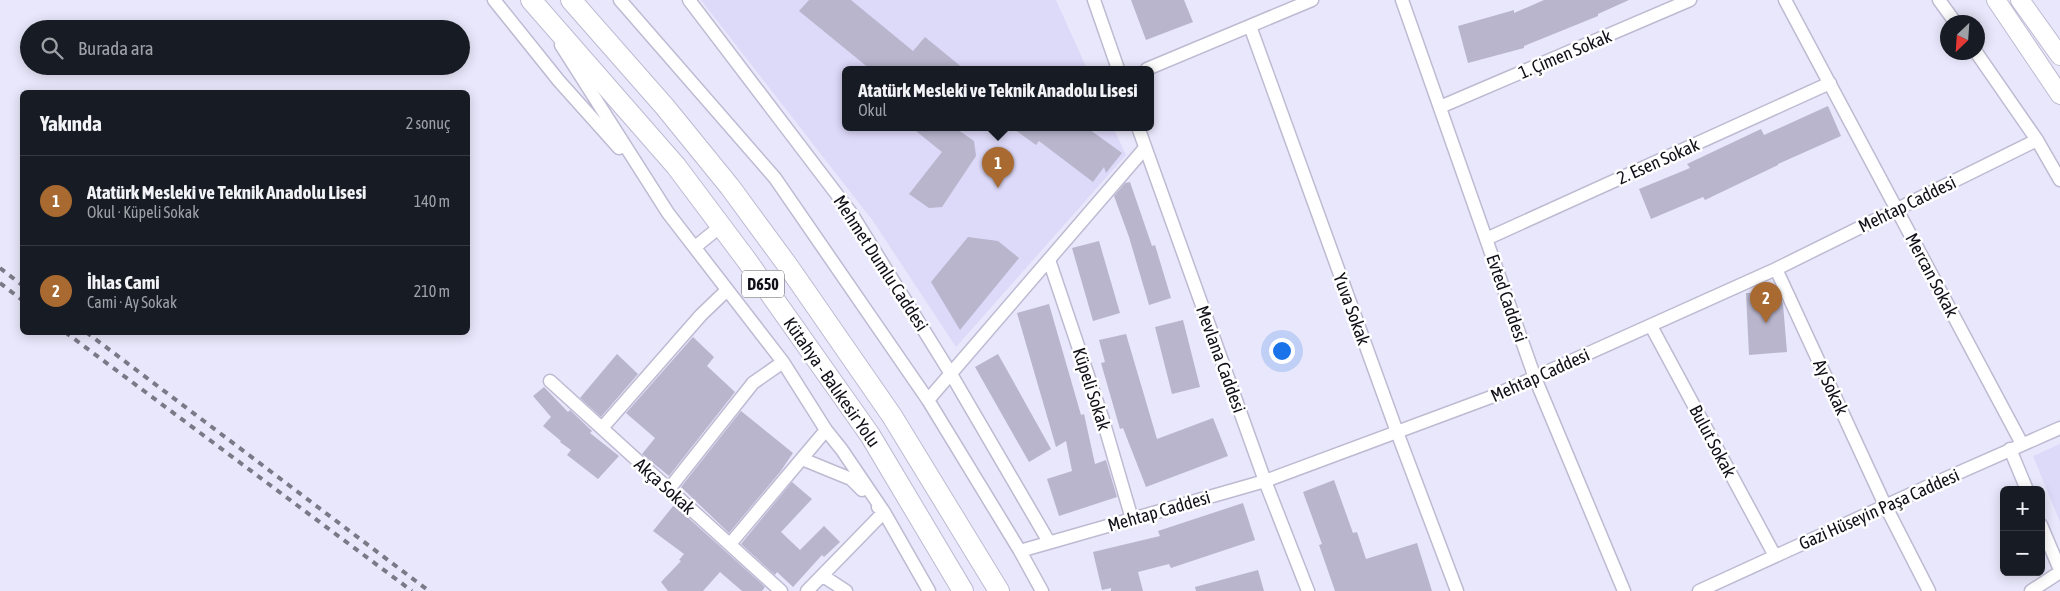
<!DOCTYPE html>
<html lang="tr">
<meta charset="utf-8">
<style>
:root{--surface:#171b24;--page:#242831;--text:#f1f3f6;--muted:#9ea1a6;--line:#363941;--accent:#a86a30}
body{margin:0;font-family:"Asap Condensed",sans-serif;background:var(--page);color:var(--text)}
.controls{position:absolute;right:15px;bottom:15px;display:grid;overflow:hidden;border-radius:8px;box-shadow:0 2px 12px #0003}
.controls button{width:45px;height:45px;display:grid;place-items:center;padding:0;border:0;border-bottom:1px solid var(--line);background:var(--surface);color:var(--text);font:25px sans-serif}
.compass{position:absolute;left:1940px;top:15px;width:45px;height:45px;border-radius:50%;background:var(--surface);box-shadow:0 2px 12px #0003;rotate:205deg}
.you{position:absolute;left:1281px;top:350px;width:18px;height:18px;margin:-12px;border:4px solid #fff;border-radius:50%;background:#1a73e8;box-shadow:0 0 0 8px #1a73e833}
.badge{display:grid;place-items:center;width:32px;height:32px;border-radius:50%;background:var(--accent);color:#fff;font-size:16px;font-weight:700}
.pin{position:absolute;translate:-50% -41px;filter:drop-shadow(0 1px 2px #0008)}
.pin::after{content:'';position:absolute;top:26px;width:18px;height:15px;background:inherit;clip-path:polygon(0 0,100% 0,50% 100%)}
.popup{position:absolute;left:842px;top:66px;width:312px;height:65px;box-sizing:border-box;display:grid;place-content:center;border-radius:8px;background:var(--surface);filter:drop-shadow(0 1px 4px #0005);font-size:16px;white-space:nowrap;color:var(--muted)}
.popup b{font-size:19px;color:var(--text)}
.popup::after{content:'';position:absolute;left:50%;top:100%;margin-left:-10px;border:10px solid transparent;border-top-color:var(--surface)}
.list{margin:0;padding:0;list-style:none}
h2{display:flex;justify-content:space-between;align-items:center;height:65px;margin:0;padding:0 20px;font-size:21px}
h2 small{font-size:16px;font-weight:400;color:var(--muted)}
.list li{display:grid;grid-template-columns:32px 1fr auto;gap:15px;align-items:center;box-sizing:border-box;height:90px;padding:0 20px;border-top:1px solid var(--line)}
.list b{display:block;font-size:19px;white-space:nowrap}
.list p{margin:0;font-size:16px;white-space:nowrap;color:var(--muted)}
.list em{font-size:16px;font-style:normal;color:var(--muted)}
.icon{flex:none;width:28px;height:28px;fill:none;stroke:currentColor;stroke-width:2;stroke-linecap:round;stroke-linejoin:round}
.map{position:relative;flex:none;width:2060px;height:591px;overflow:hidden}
.search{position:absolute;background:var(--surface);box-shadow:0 2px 12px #0003;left:20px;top:20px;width:450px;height:55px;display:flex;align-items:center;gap:12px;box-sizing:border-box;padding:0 18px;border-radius:28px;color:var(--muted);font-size:19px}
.panel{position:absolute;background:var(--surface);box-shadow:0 2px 12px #0003;left:20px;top:90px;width:450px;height:245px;border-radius:8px}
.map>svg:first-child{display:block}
.built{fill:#ddd9f9}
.building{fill:#b8b5cd}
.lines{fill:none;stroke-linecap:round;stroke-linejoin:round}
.minor-casing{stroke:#bdbad2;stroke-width:15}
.secondary-casing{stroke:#bdbad2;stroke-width:20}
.trunk-casing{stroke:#bdbad2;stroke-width:22}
.minor{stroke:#fff;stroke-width:12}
.secondary{stroke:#fff;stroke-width:18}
.trunk{stroke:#fff;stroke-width:20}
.rail{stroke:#7b7987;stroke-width:4;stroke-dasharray:6 6;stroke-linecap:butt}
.labels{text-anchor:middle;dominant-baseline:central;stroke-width:5;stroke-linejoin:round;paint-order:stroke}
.shield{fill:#fff;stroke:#58585d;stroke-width:1}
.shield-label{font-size:16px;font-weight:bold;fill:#111018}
.street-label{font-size:18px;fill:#111018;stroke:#fff}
</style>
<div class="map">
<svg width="2060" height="591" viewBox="0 0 2060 591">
<rect width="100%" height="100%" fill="#e9e7fb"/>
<path class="built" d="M701,0H1056L1087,69H846V127H1113L1126,155L956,347L873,221Z
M2060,444V522L2033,456Z"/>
<path class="building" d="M809,0H851L913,51L925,37L964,69H870L799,11Z
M1131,0H1184L1193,22L1146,40Z
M1544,0H1629L1598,14V16L1524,46V48L1468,63L1458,26L1514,10V13Z
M1828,106L1841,136L1778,164V165L1705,200L1703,197L1651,219L1639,189L1690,168L1687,164L1761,129L1764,135Z
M911,127H954L974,141L976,156L942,207L929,208L909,194L942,152Z
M1011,127H1086L1122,153L1106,173L1104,167L1093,182L1039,141L1036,145Z
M1130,182L1152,246L1155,245L1171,298L1149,305L1129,237L1114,196L1125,183Z
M968,237L998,241L1019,258L960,330L931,282Z
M1099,241L1120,313L1093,321L1072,248Z
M1778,292L1783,304L1787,352L1749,355L1746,293Z
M1049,304L1081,415L1084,414L1095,464L1106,460L1117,497L1059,516L1047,479L1072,471L1066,441L1056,447L1017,313Z
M1183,320L1200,387L1172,394L1155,327Z
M1126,334L1157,439L1213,418L1228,456L1146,487L1123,428L1120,429L1101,363L1105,362L1099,340Z
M693,337L714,357L707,366L735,392L669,476L642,454L655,438L626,413Z
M617,354L638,374L601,417L580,398Z
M998,354L1051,449L1029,462L975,367Z
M544,387L568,412L570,410L592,431L590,433L619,456L598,479L567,455L571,450L560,442L561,441L543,426L551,417L533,396Z
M741,411L793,453L780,472L729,533L681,487Z
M1334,480L1353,533L1357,532L1366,559L1417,543L1432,591H1335L1319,545L1322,544L1303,492Z
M792,482L812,499L781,532L800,550L824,526L840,542L824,557L822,555L793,587L777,572L775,575L741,544Z
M1243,503L1255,540L1171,568L1169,564L1138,572L1143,591H1111V588L1102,590L1093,552L1160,536L1158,531Z
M674,505L765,587L762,591H742L720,572L703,591H668L661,582L681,561L679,560L684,554L653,531Z
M1258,570L1264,591H1196L1195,587Z"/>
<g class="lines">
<g class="minor-casing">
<path id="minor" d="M494,0L559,81L619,148
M620,0L775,178L928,400L1020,551L1042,591
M689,0L851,213L951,374L1049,542
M1094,0L1118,69
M1402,0L1535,378L1624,591
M1785,0L2022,444
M1939,0L1955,22
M1250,26L1397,432L1457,591
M561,45L668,213L783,362L826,430L842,450L884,512L929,591
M1976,52L2037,140L2060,180
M1147,69L1312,0
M1440,107L1690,0
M1138,127L1265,481L1308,591
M1486,239L1830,83
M695,247L721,226
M1049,260L1103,420L1132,519
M1776,269L1885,505L1929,591
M1651,326L1775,556
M550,381L781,591
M928,400L1145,148
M602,428L701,315L727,290
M2010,449L2027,490
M802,459L851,479L862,490
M669,489L753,383L783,362
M2041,525L2060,570
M730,544L826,430
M1020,551L1265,481L1491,397L1776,269L2037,140
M823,576L846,591
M807,591L884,512L878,507
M1699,591L1933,484L2060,428
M2031,591L2060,572"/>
</g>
<g class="secondary-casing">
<path id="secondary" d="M1996,0L2060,95
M2020,0L2060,56"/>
</g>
<g class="trunk-casing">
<path id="trunk" d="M531,0L676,166L745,258L870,435L963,591
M571,0L665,107L730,187L788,266L892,416L999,591"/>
</g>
<use href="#minor" class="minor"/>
<use href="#secondary" class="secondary"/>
<use href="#trunk" class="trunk"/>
<path class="rail" d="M0,268L22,285
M0,283L22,300
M65,332L412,591
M86,332L429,591"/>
</g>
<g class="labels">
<rect class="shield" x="742" y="270.5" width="42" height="27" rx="4"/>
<g class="shield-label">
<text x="763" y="284">D650</text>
</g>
<g class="street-label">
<text transform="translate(1565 54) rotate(-23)">1. Çimen Sokak</text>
<text transform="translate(1658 161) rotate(-24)">2. Esen Sokak</text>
<text transform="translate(1907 204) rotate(-26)">Mehtap Caddesi</text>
<text transform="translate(881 263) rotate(57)">Mehmet Dumlu Caddesi</text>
<text transform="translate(1932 275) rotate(62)">Mercan Sokak</text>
<text transform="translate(1507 298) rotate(71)">Evted Caddesi</text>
<text transform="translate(1352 309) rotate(70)">Yuva Sokak</text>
<text transform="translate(1221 359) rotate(70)">Mevlana Caddesi</text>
<text transform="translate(1540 375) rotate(-24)">Mehtap Caddesi</text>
<text transform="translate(832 382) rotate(55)">Kütahya - Balıkesir Yolu</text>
<text transform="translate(1831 387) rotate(65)">Ay Sokak</text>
<text transform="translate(1092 389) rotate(72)">Küpeli Sokak</text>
<text transform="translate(1713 441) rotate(62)">Bulut Sokak</text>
<text transform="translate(665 486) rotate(42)">Akça Sokak</text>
<text transform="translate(1879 509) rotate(-24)">Gazi Hüseyin Paşa Caddesi</text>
<text transform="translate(1159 511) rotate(-16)">Mehtap Caddesi</text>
</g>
</g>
</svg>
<div class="controls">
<button>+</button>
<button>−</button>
</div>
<svg class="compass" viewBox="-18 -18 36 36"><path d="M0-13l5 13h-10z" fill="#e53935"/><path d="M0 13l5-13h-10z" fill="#9ea1a6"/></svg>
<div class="you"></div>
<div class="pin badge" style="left:998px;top:188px">1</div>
<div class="popup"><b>Atatürk Mesleki ve Teknik Anadolu Lisesi</b>Okul</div>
<div class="pin badge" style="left:1766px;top:323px">2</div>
<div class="search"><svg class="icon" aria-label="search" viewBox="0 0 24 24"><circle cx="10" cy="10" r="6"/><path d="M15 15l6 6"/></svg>Burada ara</div>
<section class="panel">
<h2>Yakında<small>2 sonuç</small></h2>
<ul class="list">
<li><span class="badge">1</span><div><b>Atatürk Mesleki ve Teknik Anadolu Lisesi</b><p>Okul · Küpeli Sokak</p></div><em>140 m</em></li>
<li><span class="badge">2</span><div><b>İhlas Cami</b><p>Cami · Ay Sokak</p></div><em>210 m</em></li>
</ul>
</section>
</div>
